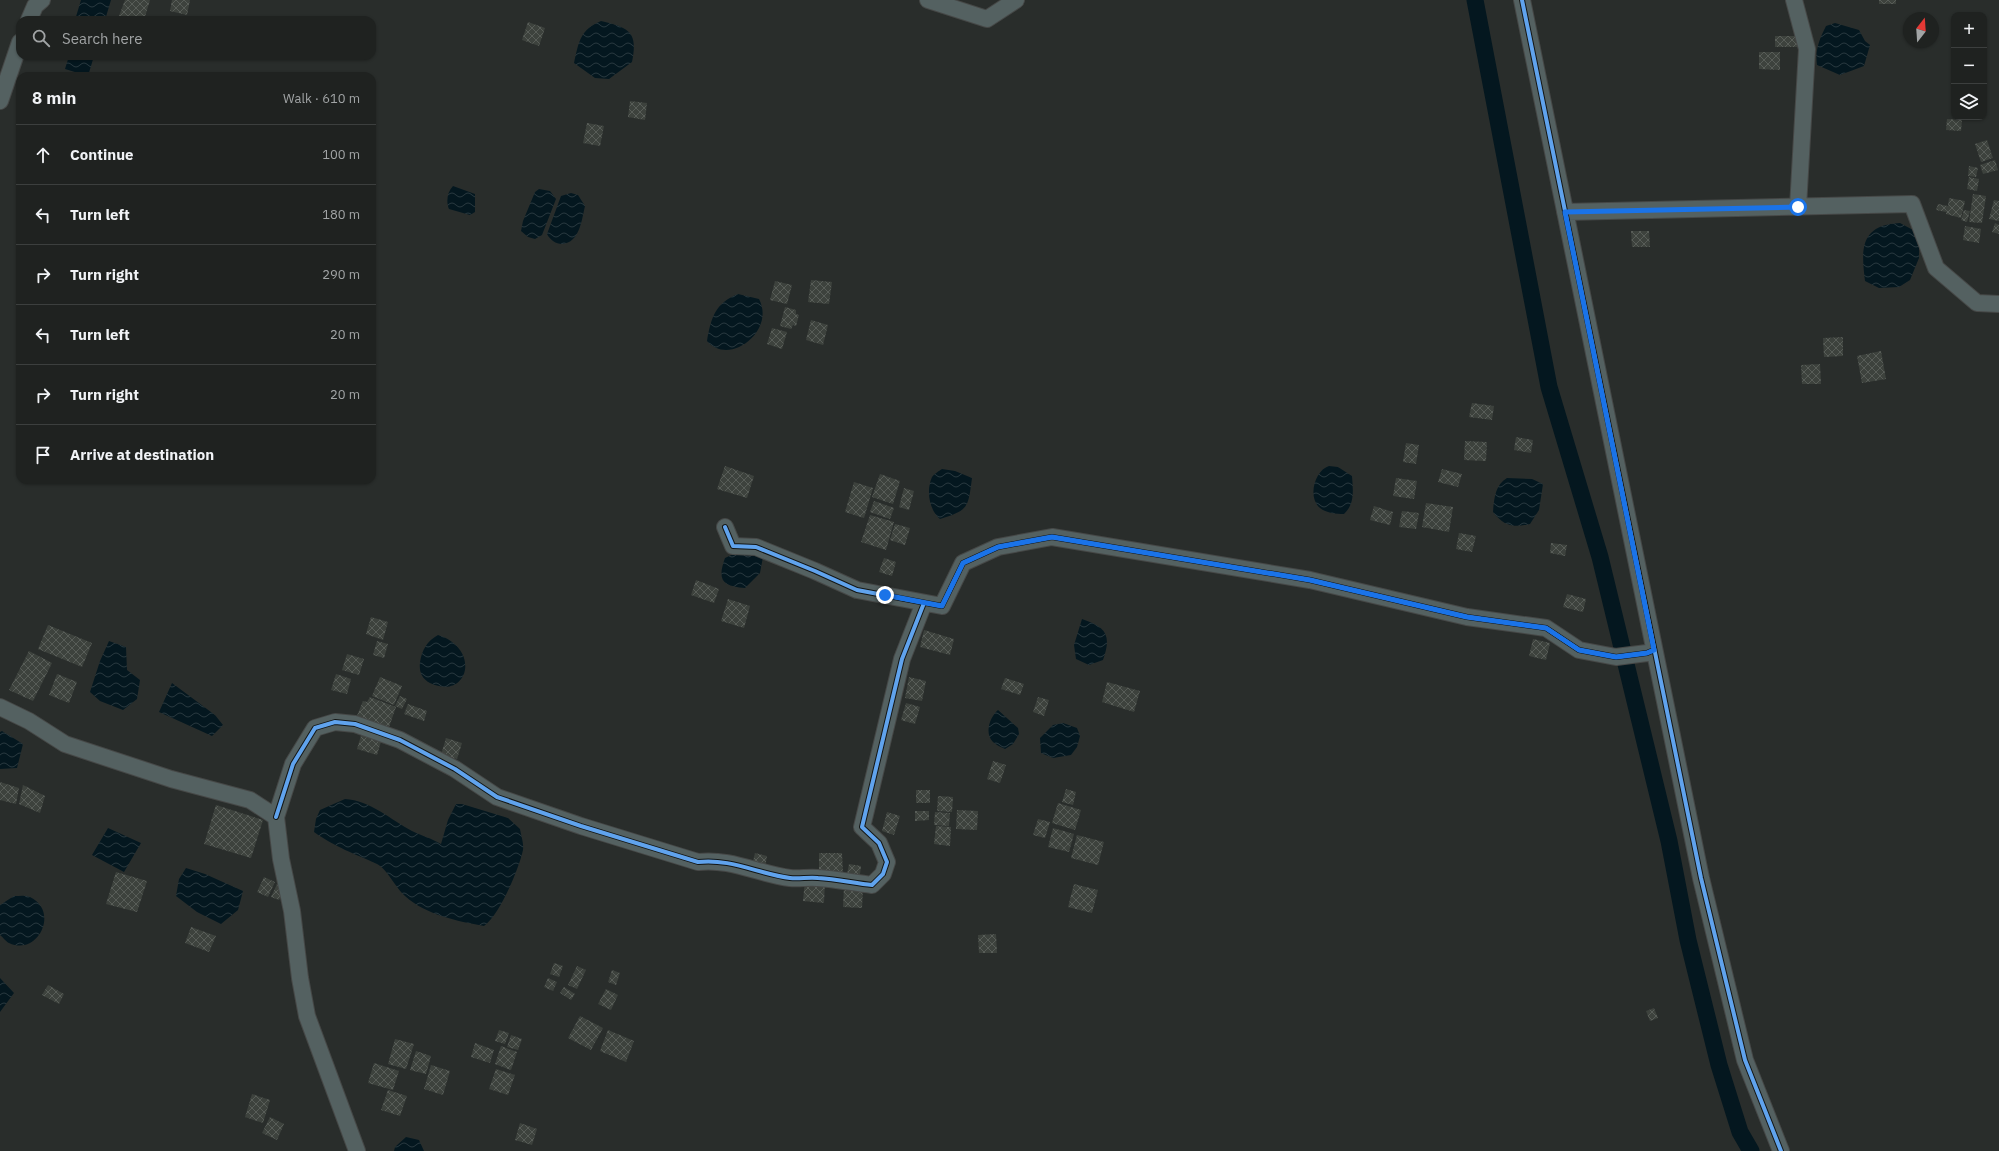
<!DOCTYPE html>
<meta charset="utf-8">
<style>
:root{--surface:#1f2220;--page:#272a29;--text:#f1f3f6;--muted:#a1a4a5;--line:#3c3f3e}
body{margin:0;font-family:"IBM Plex Sans",sans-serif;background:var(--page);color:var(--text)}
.controls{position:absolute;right:12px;top:12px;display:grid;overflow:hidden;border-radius:8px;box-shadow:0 1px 3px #0004}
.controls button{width:36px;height:36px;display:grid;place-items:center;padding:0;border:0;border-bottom:1px solid var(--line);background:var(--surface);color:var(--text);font:20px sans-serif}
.compass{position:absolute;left:1903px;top:12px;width:36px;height:36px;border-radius:50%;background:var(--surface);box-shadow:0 1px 3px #0004;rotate:17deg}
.stop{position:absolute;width:12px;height:12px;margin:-9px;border:3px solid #1a73e8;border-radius:50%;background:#fff}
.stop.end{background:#1a73e8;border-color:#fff;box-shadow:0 1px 4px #0008}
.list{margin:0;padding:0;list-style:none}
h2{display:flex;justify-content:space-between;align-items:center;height:52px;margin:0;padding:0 16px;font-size:17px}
h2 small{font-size:13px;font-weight:400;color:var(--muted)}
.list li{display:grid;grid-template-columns:26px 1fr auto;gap:12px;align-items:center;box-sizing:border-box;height:60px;padding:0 16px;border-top:1px solid var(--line)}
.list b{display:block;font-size:15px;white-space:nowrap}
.list em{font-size:13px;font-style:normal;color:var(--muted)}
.icon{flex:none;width:22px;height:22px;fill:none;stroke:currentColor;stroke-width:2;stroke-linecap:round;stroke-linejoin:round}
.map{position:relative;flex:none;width:1999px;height:1151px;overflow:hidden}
.search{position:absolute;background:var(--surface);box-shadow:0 1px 3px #0004;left:16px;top:16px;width:360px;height:44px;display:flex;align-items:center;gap:10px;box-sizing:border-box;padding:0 14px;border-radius:12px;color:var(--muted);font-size:15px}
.panel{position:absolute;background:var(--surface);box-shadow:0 1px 3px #0004;left:16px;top:72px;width:360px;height:412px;border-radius:12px}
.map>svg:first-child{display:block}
.water{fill:url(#water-waves)}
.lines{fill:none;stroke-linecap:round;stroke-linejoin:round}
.canal{stroke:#04171f;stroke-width:17}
.building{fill:url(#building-cross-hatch)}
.street-casing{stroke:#464847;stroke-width:18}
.street{stroke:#546161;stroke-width:16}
.cycleway-casing{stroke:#131615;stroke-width:6}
.cycleway{stroke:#60a3ed;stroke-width:4}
.route{stroke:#1a73e8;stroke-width:5}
</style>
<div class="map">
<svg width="1999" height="1151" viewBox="0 0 1999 1151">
<defs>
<pattern id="water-waves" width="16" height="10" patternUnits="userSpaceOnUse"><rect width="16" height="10" fill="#04171f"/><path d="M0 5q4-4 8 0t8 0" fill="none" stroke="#28383f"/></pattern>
<pattern id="building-cross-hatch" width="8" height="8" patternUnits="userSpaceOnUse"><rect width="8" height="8" fill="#3d423d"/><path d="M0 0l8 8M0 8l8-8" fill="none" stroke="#585d58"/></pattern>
</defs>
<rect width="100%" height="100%" fill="#292d2b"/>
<path class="water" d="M81,0H111L105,20H75Z
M601,21C630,28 638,32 632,62L609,79L595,78L574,63C579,41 580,30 601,21Z
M1835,23L1859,30L1865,41L1870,45L1864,66L1840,75L1817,65C1815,50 1819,40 1826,26Z
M69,56H94L88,76L65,69Z
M453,186L475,194V212L470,215L449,209C446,202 447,192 453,186Z
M539,189L550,191L556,199L542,235L535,239L528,237L521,231L523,221L535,192Z
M571,193L578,195L585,206C582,218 580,243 562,244C556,244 550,240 547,234L561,196Z
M1900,223L1913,230L1919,245V258L1910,280L1899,287L1879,288L1865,281C1861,249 1860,225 1900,223Z
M738,294L759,299C776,331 729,367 707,341C711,318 715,303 738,294Z
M1329,466L1338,467L1352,476C1353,490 1355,504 1344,514C1336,514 1326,513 1320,508C1307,497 1315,470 1329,466Z
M942,469L955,471L972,478C968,508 969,510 940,519C929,510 926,490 932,477C934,474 939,471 942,469Z
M1507,478L1532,479L1543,484L1539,510L1530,524C1513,528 1504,526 1493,512C1494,499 1495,485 1507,478Z
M740,551L754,553L763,557L760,573L745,588C722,586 717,580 725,558Z
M1082,619C1106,627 1112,635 1103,660L1089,665L1076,659L1074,645Z
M438,635C482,649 468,701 430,683C421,678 419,671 420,662C422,650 427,641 438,635Z
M109,641L126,647L127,670L140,680L137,699L123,710L100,701L90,692L100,661Z
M172,683L215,715L223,725L212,736L159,712Z
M998,710L1018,728L1019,734L1013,744L1005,749C1001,747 996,745 993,742C984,733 990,717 998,710Z
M1063,723L1077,728L1080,736L1077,747L1071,755L1053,758L1041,753L1040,738L1053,725Z
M2,731L23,744L17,768L0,769V732Z
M345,799C370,800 391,820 412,831C422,836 431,838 441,844L448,820L456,804H462L508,818L520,829C521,835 524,844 523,850C519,869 499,916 484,926C457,921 426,915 405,896C396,888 386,868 377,864C353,853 337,848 314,832L316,819L320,810Z
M108,828L141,843L124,872L92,855Z
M186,868L205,874L243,891L238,910L221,924L197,912L176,896L179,879Z
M14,896C19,896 26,895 30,897C60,911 38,957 9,943C6,942 3,937 0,935V905Z
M0,978L14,993L0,1012Z
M406,1137L419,1140L424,1151H394L395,1147Z"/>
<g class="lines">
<path class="canal" d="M1475,0L1549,387L1600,557L1669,841L1688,940L1719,1065L1740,1132L1751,1151"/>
</g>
<path class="building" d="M125,0H150L144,20H131L119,16Z
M172,0H190L187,15L170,11Z
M1879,0H1896V4H1879Z
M528,22L545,28L539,46L522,40Z
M1775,36H1802V47H1775Z
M1759,52H1780V70L1759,69Z
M630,101L647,103L645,120L628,117Z
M1947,119L1962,120L1961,131L1946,130Z
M587,123L604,126L600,146L583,143Z
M1987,140L1993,158L1981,162L1975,144Z
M1995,160L1998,170L1983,174L1980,165Z
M1969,166L1978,168L1976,177L1968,176Z
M1969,177L1979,179L1977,191L1967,189Z
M1973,194L1986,196L1982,223L1969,222Z
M1949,198L1965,201L1961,218L1946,214L1947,208L1946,212L1936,210L1938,204L1948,206Z
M1994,200L1999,201V221L1989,219Z
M1964,210L1970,211L1967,222L1961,220Z
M1995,223L1999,225V234L1992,232Z
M1965,226L1981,229L1979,243L1963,240Z
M1631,231H1649L1650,247H1632Z
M811,280L832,282L829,304L808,302Z
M775,281L792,285L787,304L770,300Z
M785,307L796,310V314L799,315L796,326L793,325L791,329L780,326Z
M811,320L828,325L823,345L806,340Z
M772,328L787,332L782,349L767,344Z
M1843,337V356L1824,357L1823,338Z
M1881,351L1886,379L1862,383L1857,356Z
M1820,364L1821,384H1802L1801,365Z
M1472,403L1494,406L1492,420L1469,417Z
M1516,437L1533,440L1531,453L1514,450Z
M1465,441L1487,442L1486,461L1464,460Z
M1406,443L1419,445L1416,464L1403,462Z
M725,466L754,476L747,498L717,489Z
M1442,469L1462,474L1458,487L1438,482Z
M880,474L900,481L893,504L872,497Z
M1396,478L1417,481L1414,499L1393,496Z
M854,482L873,488L864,518L845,512Z
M904,488L914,491L909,510L899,507Z
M874,501L894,508L890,519L870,512Z
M1426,503L1453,507L1449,532L1422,527Z
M1374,506L1393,512L1390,525L1370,520Z
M1402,511L1419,513L1416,529L1399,527Z
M870,515L894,522L886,550L861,542Z
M895,524L910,528L905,545L890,540Z
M1459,533L1476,536L1472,552L1456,549Z
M1551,543L1567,545L1565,556L1550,553Z
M884,558L896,562L892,576L879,572Z
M696,580L719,589L714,603L691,595Z
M1567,594L1586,599L1583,612L1563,607Z
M728,599L750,606L744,628L721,621Z
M371,617L388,622L383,640L366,634Z
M48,625L92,643L82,667L38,649Z
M924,630L954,639L950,655L920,647Z
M1533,639L1550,643L1546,660L1529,656Z
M377,641L388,644L384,658L373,655Z
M29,651L52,663L33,701L9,690Z
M347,654L364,659L359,675L342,670Z
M57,674L77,682L69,703L49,695Z
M336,674L351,679L347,694L331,690Z
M380,677L402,686L394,705L372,696Z
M909,677L926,681L922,701L905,698Z
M1005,678L1024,684L1020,695L1001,689Z
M1107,682L1140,691L1134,712L1102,702Z
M400,696L407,699L402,709L395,706Z
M370,697L396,707L388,730L356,718L363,701L367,702Z
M1038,697L1049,700L1044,716L1033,712Z
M906,703L920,707L915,724L901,720Z
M408,704L427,711L424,721L404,714Z
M363,729L383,735L377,755L357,749Z
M446,738L462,743L457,759L441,755Z
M993,761L1006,765L1000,783L987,779Z
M0,782L19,788L16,804L0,800Z
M23,785L45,796L40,813L19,804Z
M1066,789L1076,792L1073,805L1062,802Z
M916,790H930V803H916Z
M938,796L953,797L952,812L937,811Z
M1058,803L1081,810L1075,830L1052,823Z
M216,805L263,820L251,858L204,844Z
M957,810L978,811L977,830L956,829Z
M915,811H929V820L915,821Z
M887,812L900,816L894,835L882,831Z
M935,812L950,813L949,826L934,825Z
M1038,819L1050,822L1045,838L1033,835Z
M936,826L951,827L950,846L934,844Z
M1053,828L1074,834L1069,852L1048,847Z
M1077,835L1104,842L1098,865L1071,858Z
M755,853L767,856L765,868L752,865Z
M819,853H842L843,874H819Z
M849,864L861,866L859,882L846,880Z
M116,872L147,881L137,912L106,904Z
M264,877L275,882L268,897L257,892Z
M805,880L825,881L824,903L803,901Z
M277,884L285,888L279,900L271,897Z
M1074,884L1098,890L1092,913L1068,907Z
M844,887L863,888L862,908L843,907Z
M191,927L216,936L209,952L185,943Z
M996,934L997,953H979L978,935Z
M554,963L563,966L559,977L550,974Z
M577,966L586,970L577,989L568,985Z
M612,970L620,973L616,985L608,982Z
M548,978L557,982L553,991L544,987Z
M48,985L64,994L59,1004L42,995Z
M564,987L575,994L571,1000L560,993Z
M606,989L618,995L611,1010L598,1004Z
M1654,1008L1658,1018L1650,1021L1646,1011Z
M580,1016L603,1028L591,1050L568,1038Z
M499,1030L509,1033L505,1044L495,1041Z
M608,1030L634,1041L626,1062L600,1051Z
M511,1035L522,1039L518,1050L507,1047Z
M395,1039L414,1044L406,1069L388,1064Z
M475,1043L494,1050L490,1063L471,1057Z
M501,1046L517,1052L511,1070L495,1064Z
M416,1051L431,1056L426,1074L410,1070Z
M374,1063L399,1071L393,1090L368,1083Z
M431,1065L450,1071L443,1095L424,1089Z
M496,1069L515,1075L508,1095L489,1089Z
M388,1090L407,1096L400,1116L381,1110Z
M252,1094L270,1100L263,1123L245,1117Z
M270,1117L284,1124L277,1140L262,1133Z
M520,1123L537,1129L532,1145L515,1140Z"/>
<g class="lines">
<g class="street-casing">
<path id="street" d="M928,0L987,19L1016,0
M1522,0L1701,878L1745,1060L1781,1151
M1794,0L1807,49L1798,207
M29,20L35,6L42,0
M0,101L20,42
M1565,212L1912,204L1936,268L1977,303L1999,304
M725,527L733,546L756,547L815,571L857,590L942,606L963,563L998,547L1052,537L1310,580L1467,617L1546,628L1579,650L1616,657L1647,653L1654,650
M0,707L29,721L65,744L171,779L250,800L276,817L281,859L292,911L300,978L307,1016L357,1151
M276,817L293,764L315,728L335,722L355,724L400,740L455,769L497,797L581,826L698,862C730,858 759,874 790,878C799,879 809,877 818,878C836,879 854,883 872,885L883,874L887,862L879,843L862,827L902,659L924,603"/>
</g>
<use href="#street" class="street"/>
<g class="cycleway-casing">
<path id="cycleway" d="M1522,0L1701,878L1745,1060L1781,1151
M725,527L733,546L756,547L815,571L857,590L942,606L963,563L998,547L1052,537L1310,580L1467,617L1546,628L1579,650L1616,657L1647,653L1654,650
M276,817L293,764L315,728L335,722L355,724L400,740L455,769L497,797L581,826L698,862C730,858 759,874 790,878C799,879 809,877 818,878C836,879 854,883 872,885L883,874L887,862L879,843L862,827L902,659L924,603"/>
</g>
<use href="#cycleway" class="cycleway"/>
</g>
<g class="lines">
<path class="route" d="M885,595L942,606L963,563L998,547L1052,537L1310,580L1467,617L1546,628L1579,650L1616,657L1647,653L1654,650L1565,212L1798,207"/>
</g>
</svg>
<div class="controls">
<button>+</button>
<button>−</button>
<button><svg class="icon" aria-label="layers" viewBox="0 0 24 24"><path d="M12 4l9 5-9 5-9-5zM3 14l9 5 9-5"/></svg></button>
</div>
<svg class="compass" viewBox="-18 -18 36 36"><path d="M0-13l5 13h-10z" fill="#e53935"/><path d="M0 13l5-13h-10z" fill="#a1a4a5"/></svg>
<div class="stop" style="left:1798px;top:207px"></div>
<div class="stop end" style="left:885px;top:595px"></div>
<div class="search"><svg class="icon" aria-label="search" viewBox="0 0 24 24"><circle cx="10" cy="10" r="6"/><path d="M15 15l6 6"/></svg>Search here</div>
<section class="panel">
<h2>8 min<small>Walk · 610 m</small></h2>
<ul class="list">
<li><svg class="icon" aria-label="ahead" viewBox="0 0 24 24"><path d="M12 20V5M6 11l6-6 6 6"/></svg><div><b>Continue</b></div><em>100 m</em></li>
<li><svg class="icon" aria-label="left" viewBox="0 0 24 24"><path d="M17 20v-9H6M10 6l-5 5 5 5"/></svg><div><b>Turn left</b></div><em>180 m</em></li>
<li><svg class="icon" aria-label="right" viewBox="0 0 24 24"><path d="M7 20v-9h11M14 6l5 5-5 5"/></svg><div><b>Turn right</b></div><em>290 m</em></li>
<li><svg class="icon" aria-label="left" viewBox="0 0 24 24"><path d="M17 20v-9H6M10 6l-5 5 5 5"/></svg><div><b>Turn left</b></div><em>20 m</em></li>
<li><svg class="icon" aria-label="right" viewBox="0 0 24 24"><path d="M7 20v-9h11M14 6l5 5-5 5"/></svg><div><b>Turn right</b></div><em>20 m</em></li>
<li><svg class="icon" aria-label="arrive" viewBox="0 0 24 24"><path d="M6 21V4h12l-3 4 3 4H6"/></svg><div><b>Arrive at destination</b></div></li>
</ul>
</section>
</div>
